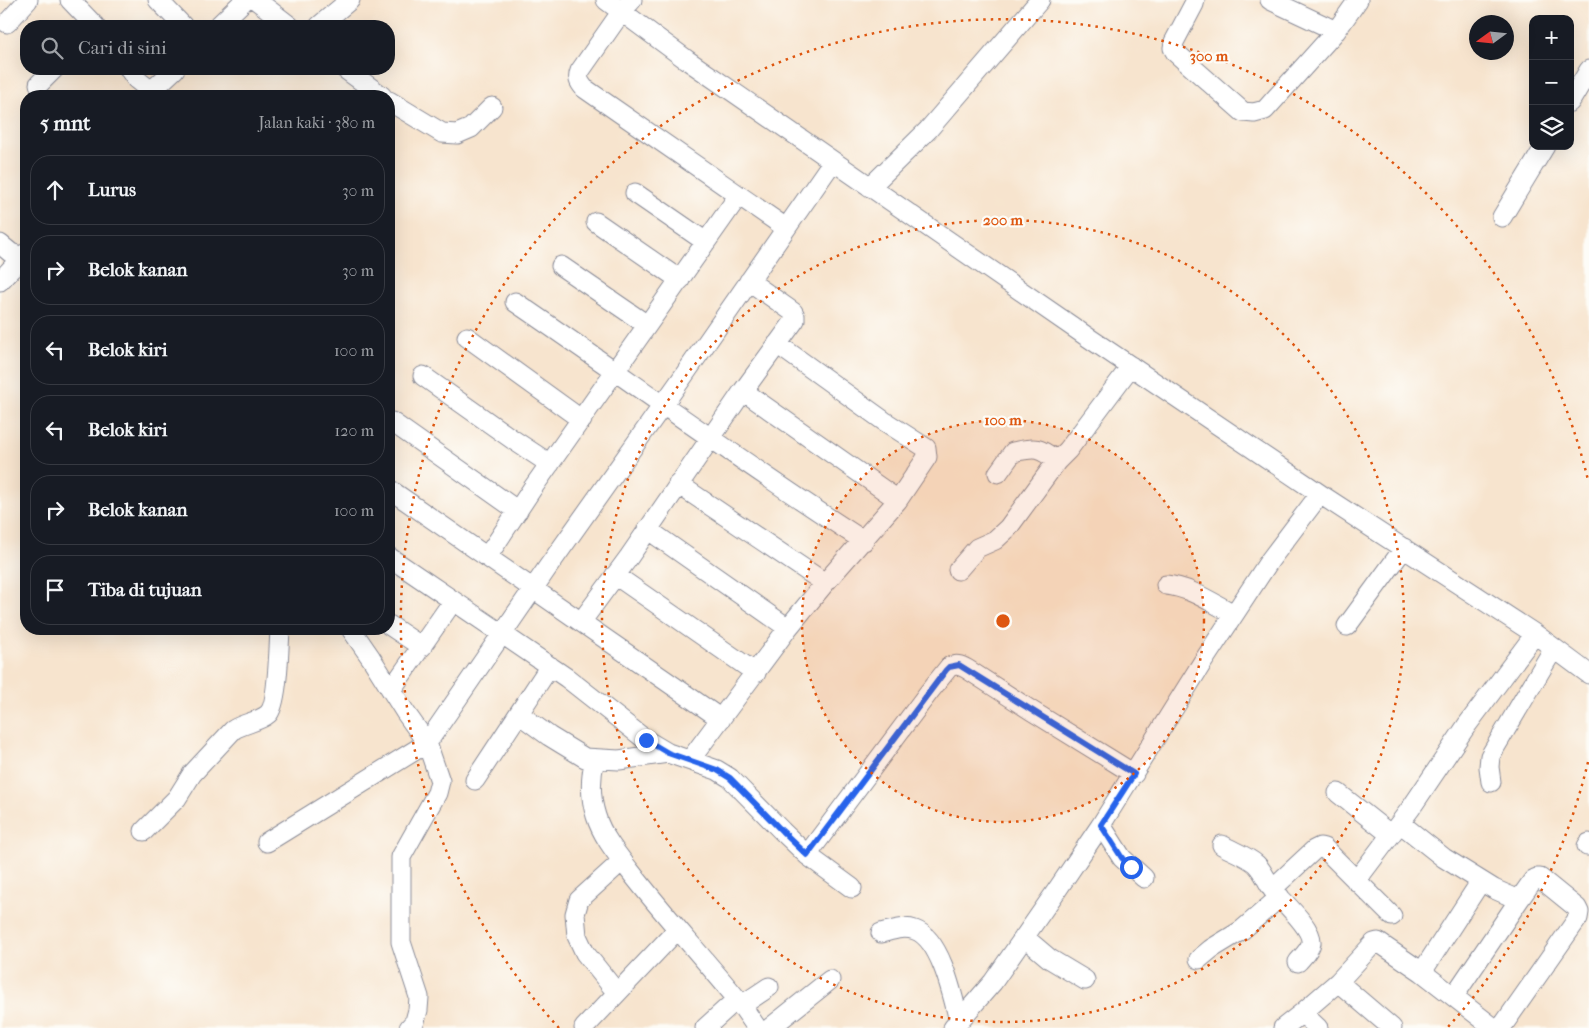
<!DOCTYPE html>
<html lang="id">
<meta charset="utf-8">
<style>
:root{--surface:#171b24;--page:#20242c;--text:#f1f3f6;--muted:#9ea1a6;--line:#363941}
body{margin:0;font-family:"IM FELL French Canon",serif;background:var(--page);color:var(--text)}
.controls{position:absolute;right:15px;top:15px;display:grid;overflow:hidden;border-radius:10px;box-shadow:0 5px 20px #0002}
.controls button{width:45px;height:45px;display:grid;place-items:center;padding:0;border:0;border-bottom:1px solid var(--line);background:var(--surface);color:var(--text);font:25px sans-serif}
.compass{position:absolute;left:1469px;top:15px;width:45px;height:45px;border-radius:50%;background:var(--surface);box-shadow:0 5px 20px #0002;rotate:255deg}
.stop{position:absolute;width:15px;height:15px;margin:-11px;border:4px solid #2563eb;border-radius:50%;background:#fff}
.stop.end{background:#2563eb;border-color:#fff;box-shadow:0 1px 5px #0008}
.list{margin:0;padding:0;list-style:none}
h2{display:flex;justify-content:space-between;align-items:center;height:65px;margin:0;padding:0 20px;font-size:21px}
h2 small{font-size:16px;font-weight:400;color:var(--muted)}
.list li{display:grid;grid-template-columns:32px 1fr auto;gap:15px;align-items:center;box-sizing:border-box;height:70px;margin:0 10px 10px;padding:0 10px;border:1px solid var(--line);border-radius:20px}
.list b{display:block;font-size:19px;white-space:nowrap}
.list em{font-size:16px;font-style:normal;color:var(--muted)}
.icon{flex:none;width:28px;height:28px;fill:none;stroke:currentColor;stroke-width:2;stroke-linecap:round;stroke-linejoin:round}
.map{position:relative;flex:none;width:1589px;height:1028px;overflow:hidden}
.search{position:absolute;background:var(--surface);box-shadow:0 5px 20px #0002;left:20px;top:20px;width:375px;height:55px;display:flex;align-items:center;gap:12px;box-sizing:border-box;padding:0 18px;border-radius:20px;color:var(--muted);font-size:19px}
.panel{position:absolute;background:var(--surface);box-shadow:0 5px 20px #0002;left:20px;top:90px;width:375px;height:545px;border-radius:20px}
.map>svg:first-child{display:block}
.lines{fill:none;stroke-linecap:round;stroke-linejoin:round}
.minor-casing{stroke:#898a96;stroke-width:21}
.minor{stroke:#fff;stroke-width:19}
.route{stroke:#2563eb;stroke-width:6}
.ring{fill:none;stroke:#de5710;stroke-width:2.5;stroke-dasharray:2.5 5}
.centre{fill:#de5710;stroke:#fdfcf7;stroke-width:2.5}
.ring-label{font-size:15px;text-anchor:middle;font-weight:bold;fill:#de5710;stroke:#fdfcf7;stroke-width:4.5;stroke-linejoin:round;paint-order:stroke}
</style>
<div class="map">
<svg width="1589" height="1028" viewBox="0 0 1589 1028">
<rect width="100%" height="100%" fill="#fdfcf7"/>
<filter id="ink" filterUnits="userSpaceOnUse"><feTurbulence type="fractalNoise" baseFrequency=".02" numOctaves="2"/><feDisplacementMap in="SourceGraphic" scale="10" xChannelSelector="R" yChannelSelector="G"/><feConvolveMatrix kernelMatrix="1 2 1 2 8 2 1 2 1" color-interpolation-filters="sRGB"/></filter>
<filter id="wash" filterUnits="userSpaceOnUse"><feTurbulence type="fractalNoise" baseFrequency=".0096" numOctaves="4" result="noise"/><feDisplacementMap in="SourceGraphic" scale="20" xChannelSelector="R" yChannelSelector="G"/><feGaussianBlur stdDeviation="1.12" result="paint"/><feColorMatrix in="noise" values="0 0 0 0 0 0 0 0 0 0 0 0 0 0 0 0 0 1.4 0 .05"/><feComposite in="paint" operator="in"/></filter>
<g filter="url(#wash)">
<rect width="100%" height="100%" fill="#f7e4ce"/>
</g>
<g filter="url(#ink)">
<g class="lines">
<g class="minor-casing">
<path id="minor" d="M70,0L95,26
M158,0L183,26
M256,0L290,26
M606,0L687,60L1086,336L1320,494L1535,634L1589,674
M632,0L622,11L580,71C577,78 579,82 584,88L786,228
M1195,0L1194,4L1174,42L1173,48L1176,53L1243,112L1254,113L1265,110L1336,31L1358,0
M1270,0L1336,31
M7,23L28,0
M218,26L245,0
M319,26L350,0
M129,69L136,79L151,91
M345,69L382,96
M39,84L54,69
M146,96L175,69
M389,101L442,133L457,134L471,128L492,107
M1570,102L1589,70
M870,187L928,130L1040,0
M635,193L706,242
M1502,217L1545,146
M596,222L680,280
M0,244L11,253L23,257
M561,266L647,325
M0,281L26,253
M515,302C631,381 745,465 864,541
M467,337L582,420
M423,376L512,439L550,464
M743,391L898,500
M392,422L518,511
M998,473L1013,452C1036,447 1039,447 1057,461
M678,484L825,583L898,500L927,457L926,448L884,421L777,344
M389,489L721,719
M647,529L788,628
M389,557L567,678L646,740L668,753L717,770L730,778L782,831L807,855L852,888
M487,557L532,489L739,195
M958,570L977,548L995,540L1008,528L1057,461L1068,450L1131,366
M615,575L756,673
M1166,585C1190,587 1214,604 1234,614
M581,622L629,557L743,391L795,320V316L793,312L749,281
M389,625L422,647
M1347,626L1404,548
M351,629L371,658L405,712L427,743L440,781L437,793L401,857V942L419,997L418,1010L415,1021L409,1028
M391,690L453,601
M519,714L549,736L585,758L619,760L668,753
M595,759C590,778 590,797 596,816C602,836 617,854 630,871C664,915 702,956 737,999
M690,760L788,628L825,583
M475,780L550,666
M1491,782L1489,767L1490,756L1554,648
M1338,793L1391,835
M1400,823L1444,858L1494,889L1519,900
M1101,825L1122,858L1144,878
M144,831L177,798L192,774L233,730C243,723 259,722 268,714C278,705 279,644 280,629
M267,842L427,743L548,567L680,381L833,161
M1222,845C1232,851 1247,856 1256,864C1264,872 1267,882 1273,890C1283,902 1313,928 1311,943C1310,950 1302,957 1298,962
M1587,846L1589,843
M807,855L929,692L949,667C956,664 960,665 967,669L1032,711L1134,774
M1356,881L1411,808L1467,725L1535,634
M1272,889L1314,850L1320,847L1324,848L1392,916
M881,933C893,930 904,926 915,930C941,939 953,997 959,1021
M1024,937L1050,959L1085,980
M1199,959L1211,949L1242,930L1280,897
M1422,972L1481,881
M1338,982L1392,1028
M617,993L585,953L577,936L575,914L579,900L622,861
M1454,996L1519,900L1533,880L1537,878H1540L1577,908L1579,912L1578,918L1501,1028
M742,1005L769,987
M1302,1013L1338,982L1374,943L1378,942L1422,972L1494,1028
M584,1028L677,930
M705,1028L737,999L757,1028
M770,1028L830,980
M953,1028L993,982L1057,890L1101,825L1204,660L1270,560L1320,494
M1283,1028L1302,1013L1318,1028"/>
</g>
<use href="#minor" class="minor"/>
</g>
</g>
<g class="lines" filter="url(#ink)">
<path class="route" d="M646,740L668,753L717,770L730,778L782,831L807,855L946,670L949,667L959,665L1134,774L1101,825L1122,858L1131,867"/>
</g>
<circle cx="1003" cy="621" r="201" fill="#de5710" fill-opacity=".12"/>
<g class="ring">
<circle cx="1003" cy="621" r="201"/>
<circle cx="1003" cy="621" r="401"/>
<path d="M1588 762A602 602 0 0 1 1447 1028M559 1028A602 602 0 1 1 1588 480"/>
</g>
<circle cx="1003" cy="621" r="8" class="centre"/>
<g class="ring-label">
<text x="1209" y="61">300 m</text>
<text x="1003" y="225">200 m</text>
<text x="1003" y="425">100 m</text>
</g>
</svg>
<div class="controls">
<button>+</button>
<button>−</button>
<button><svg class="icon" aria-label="layers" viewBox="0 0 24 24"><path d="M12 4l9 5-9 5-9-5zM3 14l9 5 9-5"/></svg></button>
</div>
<svg class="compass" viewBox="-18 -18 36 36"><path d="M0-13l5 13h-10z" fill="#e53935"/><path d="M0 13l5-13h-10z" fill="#9ea1a6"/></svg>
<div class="stop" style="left:1131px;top:867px"></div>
<div class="stop end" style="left:646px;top:740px"></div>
<div class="search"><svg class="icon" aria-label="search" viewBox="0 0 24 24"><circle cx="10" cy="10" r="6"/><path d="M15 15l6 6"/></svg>Cari di sini</div>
<section class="panel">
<h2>5 mnt<small>Jalan kaki · 380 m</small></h2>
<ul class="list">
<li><svg class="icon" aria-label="ahead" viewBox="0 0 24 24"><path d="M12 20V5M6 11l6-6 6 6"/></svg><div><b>Lurus</b></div><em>30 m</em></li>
<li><svg class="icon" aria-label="right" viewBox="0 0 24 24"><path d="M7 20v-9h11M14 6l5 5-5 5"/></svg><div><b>Belok kanan</b></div><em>30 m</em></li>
<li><svg class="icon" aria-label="left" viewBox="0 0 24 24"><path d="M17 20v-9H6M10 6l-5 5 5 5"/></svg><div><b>Belok kiri</b></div><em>100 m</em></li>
<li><svg class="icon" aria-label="left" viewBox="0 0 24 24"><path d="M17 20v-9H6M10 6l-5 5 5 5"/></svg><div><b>Belok kiri</b></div><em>120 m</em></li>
<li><svg class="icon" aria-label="right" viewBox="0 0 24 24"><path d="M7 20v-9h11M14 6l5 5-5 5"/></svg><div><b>Belok kanan</b></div><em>100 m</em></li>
<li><svg class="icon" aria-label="arrive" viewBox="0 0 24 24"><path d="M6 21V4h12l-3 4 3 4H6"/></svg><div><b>Tiba di tujuan</b></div></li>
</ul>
</section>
</div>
